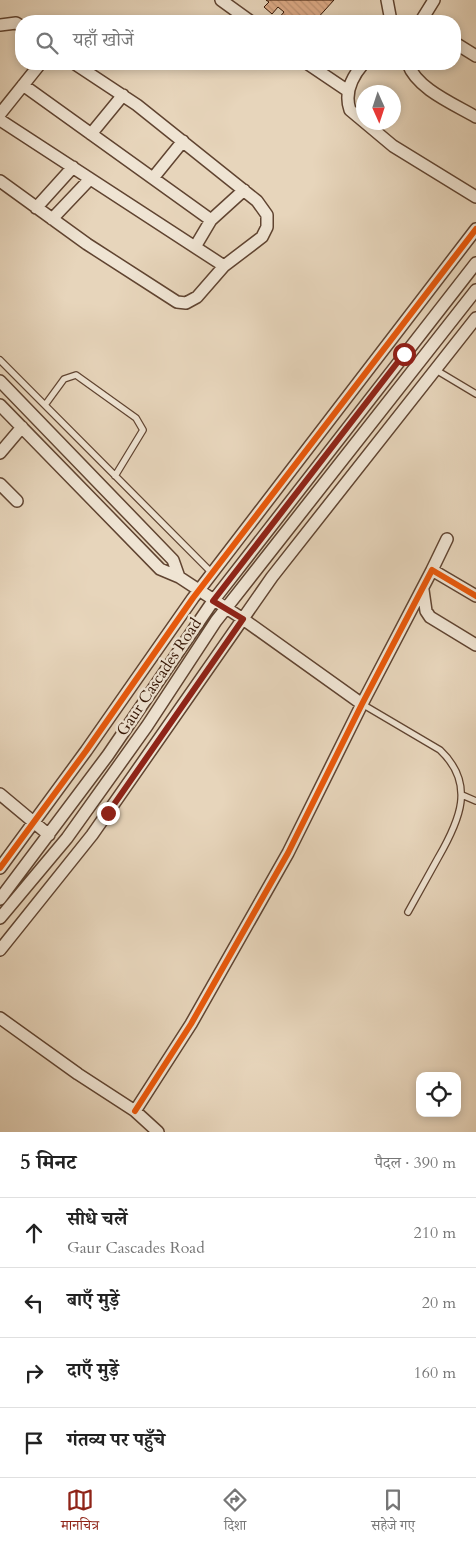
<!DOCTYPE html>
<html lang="hi">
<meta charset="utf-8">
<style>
:root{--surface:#fff;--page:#f2f2f2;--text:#222;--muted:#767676;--line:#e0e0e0;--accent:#8f2418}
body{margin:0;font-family:Cardo,"Noto Serif Devanagari",serif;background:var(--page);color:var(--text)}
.controls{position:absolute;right:15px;bottom:15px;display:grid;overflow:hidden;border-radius:10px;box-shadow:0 2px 8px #0003}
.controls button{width:45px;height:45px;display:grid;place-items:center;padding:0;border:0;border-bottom:1px solid var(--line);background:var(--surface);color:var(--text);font:25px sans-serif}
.compass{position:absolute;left:356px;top:85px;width:45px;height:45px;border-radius:50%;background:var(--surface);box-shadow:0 2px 8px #0003;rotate:177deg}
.stop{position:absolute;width:15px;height:15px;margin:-11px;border:4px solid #8f2418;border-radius:50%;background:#fff}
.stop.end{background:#8f2418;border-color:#fff;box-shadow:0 1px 5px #0008}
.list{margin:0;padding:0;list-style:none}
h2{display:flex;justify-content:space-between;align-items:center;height:65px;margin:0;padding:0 20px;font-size:21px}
h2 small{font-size:16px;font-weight:400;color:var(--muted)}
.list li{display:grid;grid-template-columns:32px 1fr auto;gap:15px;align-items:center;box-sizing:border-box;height:70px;padding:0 20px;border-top:1px solid var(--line)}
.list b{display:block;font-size:19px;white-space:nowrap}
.list p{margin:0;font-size:16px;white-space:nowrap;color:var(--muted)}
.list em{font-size:16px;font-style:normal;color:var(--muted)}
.icon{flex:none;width:28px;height:28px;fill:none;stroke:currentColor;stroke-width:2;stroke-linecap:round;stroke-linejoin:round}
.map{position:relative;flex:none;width:476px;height:1132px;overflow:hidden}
.search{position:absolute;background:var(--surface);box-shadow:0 2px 8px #0003;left:15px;right:15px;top:15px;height:55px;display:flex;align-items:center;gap:12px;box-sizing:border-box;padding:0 18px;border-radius:20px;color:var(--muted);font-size:19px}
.sheet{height:345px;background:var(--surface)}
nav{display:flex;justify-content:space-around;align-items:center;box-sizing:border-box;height:70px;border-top:1px solid var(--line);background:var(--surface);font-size:14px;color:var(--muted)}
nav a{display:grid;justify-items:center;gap:2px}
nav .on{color:var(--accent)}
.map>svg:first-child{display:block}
.building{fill:url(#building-back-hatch);stroke:#331403}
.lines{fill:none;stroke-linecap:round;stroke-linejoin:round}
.lane-casing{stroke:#604431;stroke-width:8}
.street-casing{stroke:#604431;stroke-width:14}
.lane{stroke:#efe4d3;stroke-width:5.5}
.street{stroke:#efe4d3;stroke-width:11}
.cycleway-casing{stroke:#efe4d3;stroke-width:9}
.cycleway{stroke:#e8590c;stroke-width:6}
.route{stroke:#8f2418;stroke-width:6}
.labels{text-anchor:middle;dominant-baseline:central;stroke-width:5;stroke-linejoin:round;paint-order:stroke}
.street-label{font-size:16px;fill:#331403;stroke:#efe4d3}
</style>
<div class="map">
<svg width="476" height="1132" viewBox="0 0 476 1132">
<defs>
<pattern id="building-back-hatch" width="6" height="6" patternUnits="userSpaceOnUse" patternTransform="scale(1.25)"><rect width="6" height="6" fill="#ddab87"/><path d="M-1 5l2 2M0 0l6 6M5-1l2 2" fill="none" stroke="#be9273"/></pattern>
</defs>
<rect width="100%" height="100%" fill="#e7d5bb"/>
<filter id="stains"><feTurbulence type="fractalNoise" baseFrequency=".004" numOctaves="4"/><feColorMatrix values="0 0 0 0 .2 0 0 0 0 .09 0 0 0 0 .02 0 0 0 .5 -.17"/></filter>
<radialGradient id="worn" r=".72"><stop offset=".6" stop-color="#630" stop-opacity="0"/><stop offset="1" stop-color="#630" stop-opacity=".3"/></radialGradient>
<path class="building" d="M266,0H334L315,21H281L278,19L284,12L278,7L272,14L264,7L269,2Z"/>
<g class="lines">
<g class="lane-casing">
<path id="lane" d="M0,360L212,573
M436,370L476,394
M45,405L64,379L76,375L136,418L143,430L115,476
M362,704L440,750C476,784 460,820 438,858C428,876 418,894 408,912
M462,795L476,801"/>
</g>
<g class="street-casing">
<path id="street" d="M221,0L250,21
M387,0L391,21
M421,21L434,0
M0,25L16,23L21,26
M455,43L476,56
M308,64L348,91
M363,64C352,77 344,93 350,110L393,146L476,197
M408,64C417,89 454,104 476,117
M23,85L211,220L195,247
M0,114L40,64
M0,120L224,266
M91,134L123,95
M153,178L183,141
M0,181L87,244L177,302L186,303L197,297L224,266L262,237L267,227V215L257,201L137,105L75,64
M36,208L73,167
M52,219L90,179
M211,220L244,190
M0,381L173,560L179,577
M0,405L160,569L179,577L243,619L362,704
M0,453L22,427
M0,484L17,501
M432,570L447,539
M423,590L426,611L430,617L476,645
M0,794L49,835
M0,868L86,751L193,598L476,229
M0,899L108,755L213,601L476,263
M0,918L67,838L147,726L216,621L476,290
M0,950L92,835L272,577L476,318
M0,1018L78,1074L135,1111L158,1132
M135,1111L191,1024L288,853L362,704L432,570L476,596"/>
</g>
<use href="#lane" class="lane"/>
<use href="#street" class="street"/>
<g class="cycleway-casing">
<path id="cycleway" d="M0,868L86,751L193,598L476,229
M135,1111L191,1024L288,853L362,704L432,570L476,596"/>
</g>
<use href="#cycleway" class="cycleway"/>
</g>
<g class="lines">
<path class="route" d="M108,813L243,619L213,601L404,354"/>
</g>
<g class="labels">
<g class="street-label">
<text transform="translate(159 677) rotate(-56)">Gaur Cascades Road</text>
</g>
</g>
<rect width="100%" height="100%" filter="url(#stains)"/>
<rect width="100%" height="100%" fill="url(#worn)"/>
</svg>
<div class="controls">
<button><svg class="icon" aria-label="locate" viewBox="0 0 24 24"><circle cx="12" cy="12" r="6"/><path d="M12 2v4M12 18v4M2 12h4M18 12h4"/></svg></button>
</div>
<svg class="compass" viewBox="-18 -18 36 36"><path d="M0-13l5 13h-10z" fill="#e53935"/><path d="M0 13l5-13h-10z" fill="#767676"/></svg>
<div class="stop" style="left:404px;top:354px"></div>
<div class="stop end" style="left:108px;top:813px"></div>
<div class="search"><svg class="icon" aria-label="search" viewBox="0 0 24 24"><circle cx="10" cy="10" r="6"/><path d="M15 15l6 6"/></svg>यहाँ खोजें</div>
</div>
<section class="sheet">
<h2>5 मिनट<small>पैदल · 390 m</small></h2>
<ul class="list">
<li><svg class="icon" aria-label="ahead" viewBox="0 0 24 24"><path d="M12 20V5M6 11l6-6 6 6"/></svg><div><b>सीधे चलें</b><p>Gaur Cascades Road</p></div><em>210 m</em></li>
<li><svg class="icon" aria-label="left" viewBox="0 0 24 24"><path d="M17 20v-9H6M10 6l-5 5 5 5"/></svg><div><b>बाएँ मुड़ें</b></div><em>20 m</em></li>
<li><svg class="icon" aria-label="right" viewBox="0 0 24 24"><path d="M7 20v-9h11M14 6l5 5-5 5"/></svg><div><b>दाएँ मुड़ें</b></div><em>160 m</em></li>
<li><svg class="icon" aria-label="arrive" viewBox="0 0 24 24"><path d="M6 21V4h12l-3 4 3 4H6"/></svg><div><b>गंतव्य पर पहुँचे</b></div></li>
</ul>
</section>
<nav>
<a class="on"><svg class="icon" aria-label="map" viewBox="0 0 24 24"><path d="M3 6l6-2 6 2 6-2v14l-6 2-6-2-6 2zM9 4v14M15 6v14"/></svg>मानचित्र</a>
<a><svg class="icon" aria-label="directions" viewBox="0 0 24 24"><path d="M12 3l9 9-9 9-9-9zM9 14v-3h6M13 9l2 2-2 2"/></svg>दिशा</a>
<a><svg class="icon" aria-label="saved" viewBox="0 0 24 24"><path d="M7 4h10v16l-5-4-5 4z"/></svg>सहेजे गए</a>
</nav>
